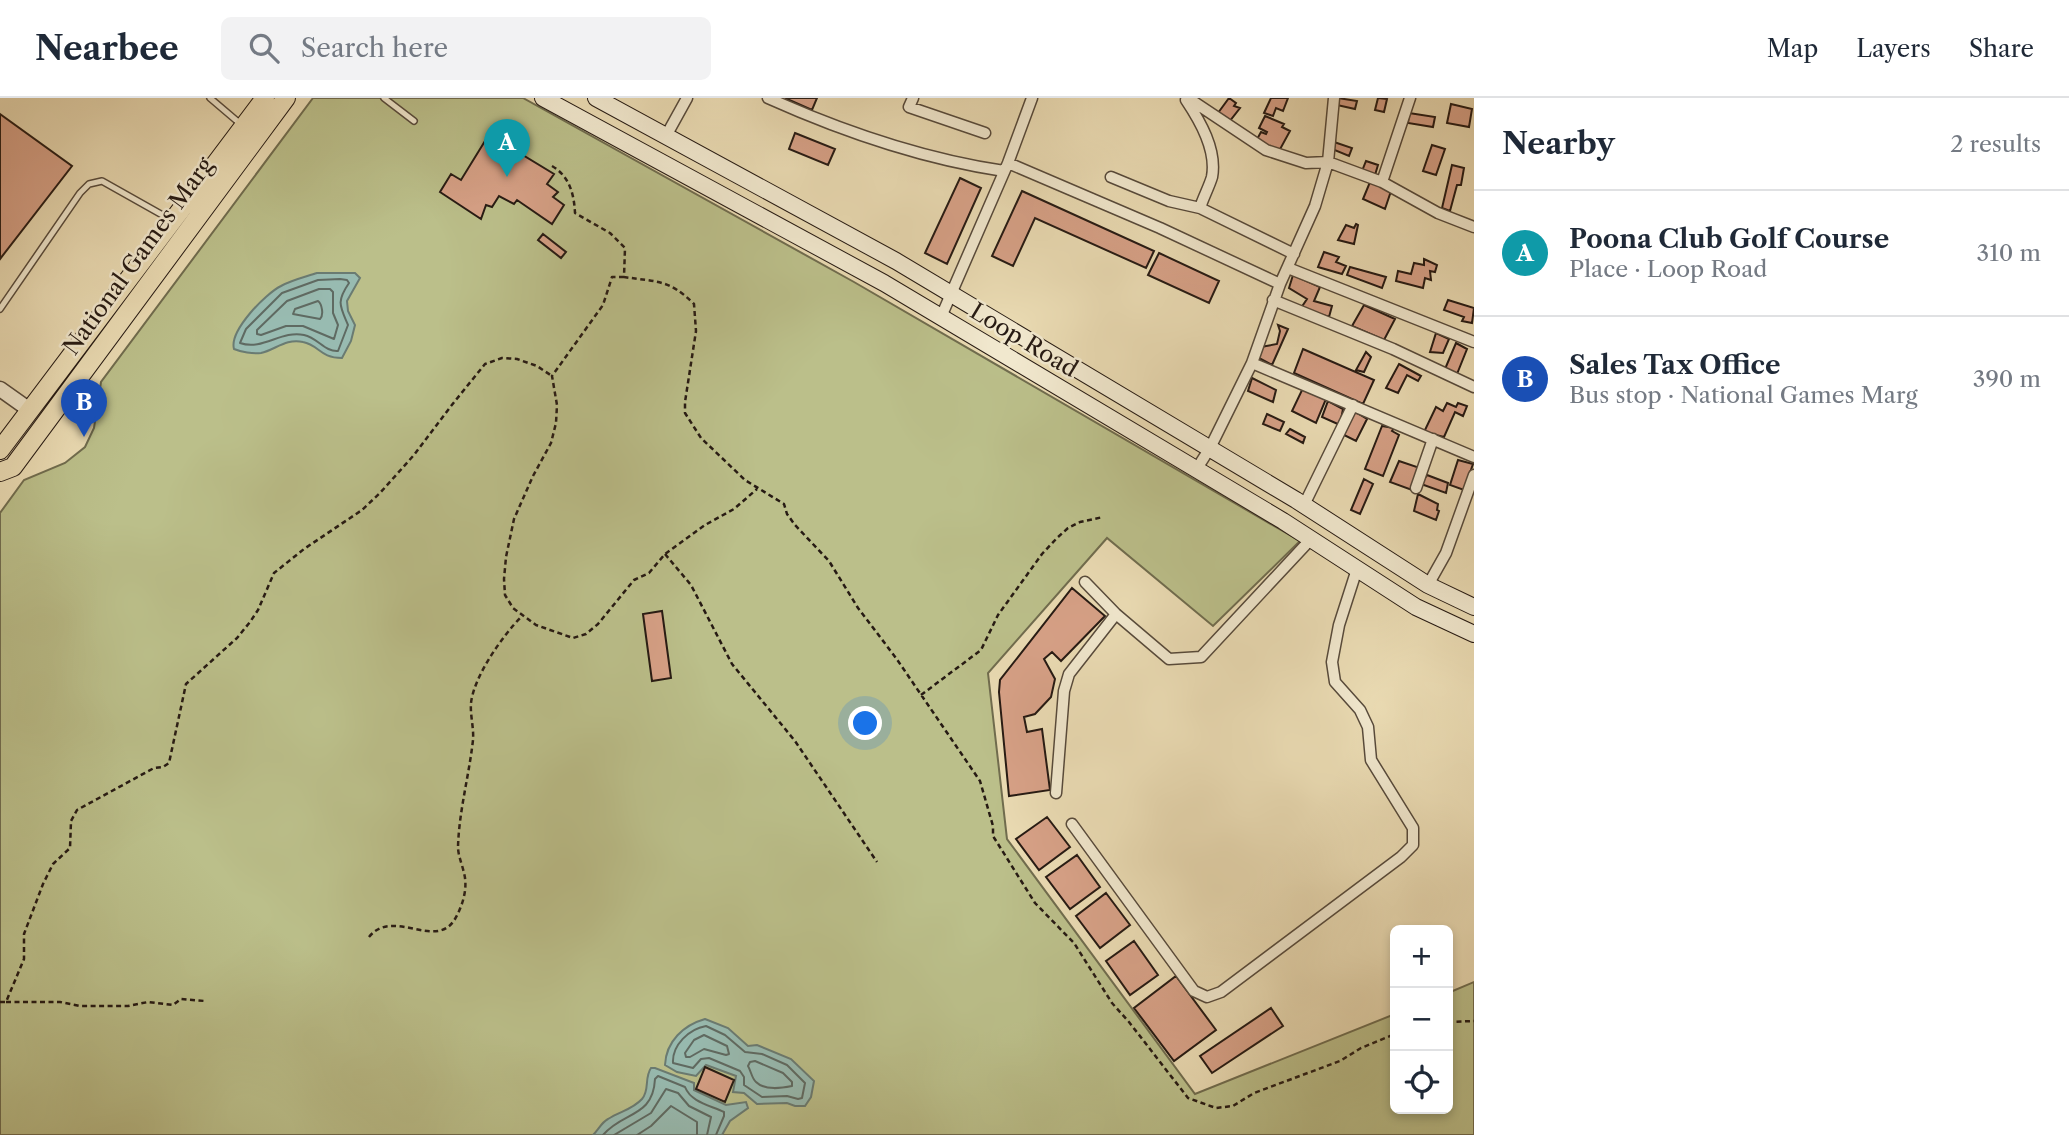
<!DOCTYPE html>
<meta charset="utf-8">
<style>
:root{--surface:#fff;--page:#f2f2f3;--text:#1f2937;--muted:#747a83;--line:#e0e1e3;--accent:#7c3aed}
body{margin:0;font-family:"Libre Caslon Text",serif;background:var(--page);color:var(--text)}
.controls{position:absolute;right:21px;bottom:21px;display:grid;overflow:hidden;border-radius:10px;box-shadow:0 4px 10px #0003}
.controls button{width:63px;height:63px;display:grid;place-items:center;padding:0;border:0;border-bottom:2px solid var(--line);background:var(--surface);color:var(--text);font:35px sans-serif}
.you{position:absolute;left:866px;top:626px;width:24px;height:24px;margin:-18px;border:5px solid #fff;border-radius:50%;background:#1a73e8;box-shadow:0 0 0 10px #1a73e833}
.badge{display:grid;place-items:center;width:46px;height:46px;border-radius:50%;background:var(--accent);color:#fff;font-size:23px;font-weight:700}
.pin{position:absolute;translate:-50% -58px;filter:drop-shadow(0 2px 4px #0008)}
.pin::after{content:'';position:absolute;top:37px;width:24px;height:21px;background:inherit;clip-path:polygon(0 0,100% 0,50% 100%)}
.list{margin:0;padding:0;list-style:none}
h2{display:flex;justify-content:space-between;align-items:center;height:91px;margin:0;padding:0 28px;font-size:30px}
h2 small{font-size:23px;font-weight:400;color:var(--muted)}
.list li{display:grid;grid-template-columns:46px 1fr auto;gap:21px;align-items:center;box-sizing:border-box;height:126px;padding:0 28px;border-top:2px solid var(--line)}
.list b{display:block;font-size:26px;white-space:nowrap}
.list p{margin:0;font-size:23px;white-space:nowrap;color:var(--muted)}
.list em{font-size:23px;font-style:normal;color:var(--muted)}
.icon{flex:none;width:38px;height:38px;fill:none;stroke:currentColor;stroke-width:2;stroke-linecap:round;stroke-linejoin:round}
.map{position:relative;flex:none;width:1474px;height:1037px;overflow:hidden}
header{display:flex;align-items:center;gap:42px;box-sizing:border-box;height:98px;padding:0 35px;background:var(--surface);border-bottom:2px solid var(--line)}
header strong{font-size:33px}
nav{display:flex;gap:38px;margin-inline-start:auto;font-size:24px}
.search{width:490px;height:63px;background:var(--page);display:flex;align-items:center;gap:18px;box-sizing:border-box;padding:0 24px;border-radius:10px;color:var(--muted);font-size:26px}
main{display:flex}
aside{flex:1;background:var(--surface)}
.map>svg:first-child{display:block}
.green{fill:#bbbf8a;stroke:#706c4e;stroke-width:2}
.water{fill:#98bbb1;stroke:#6a7b72;stroke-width:2}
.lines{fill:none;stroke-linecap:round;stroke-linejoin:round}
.shore{stroke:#5f6a62;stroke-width:2}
.building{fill:#d7a187;stroke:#261a13;stroke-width:2}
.service-casing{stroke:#574a3b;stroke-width:8}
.minor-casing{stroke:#574a3b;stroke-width:13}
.tertiary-casing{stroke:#574a3b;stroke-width:17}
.secondary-casing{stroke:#261a13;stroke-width:18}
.primary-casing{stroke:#261a13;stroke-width:20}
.path{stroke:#261a13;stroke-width:2.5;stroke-dasharray:5 3.5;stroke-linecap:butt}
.service{stroke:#f1e8ce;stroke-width:5}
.minor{stroke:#f1e8ce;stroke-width:10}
.tertiary{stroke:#f1e8ce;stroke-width:14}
.secondary{stroke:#f1e8ce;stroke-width:16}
.primary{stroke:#eadbb3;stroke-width:18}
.labels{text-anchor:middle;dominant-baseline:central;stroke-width:5;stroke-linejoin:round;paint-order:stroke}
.street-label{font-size:23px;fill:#261a13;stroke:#f1e8ce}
</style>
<header>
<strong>Nearbee</strong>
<div class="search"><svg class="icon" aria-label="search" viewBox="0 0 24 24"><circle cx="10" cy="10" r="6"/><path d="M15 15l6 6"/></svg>Search here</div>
<nav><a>Map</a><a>Layers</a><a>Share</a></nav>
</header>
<main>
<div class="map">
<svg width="1474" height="1037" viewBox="0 0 1474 1037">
<rect width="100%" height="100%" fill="#eadbb3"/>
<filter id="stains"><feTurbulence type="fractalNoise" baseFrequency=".00286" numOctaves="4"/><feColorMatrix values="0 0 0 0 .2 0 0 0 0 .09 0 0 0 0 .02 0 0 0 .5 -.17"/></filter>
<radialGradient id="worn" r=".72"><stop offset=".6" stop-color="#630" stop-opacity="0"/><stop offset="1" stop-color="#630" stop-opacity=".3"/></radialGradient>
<path class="green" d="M313,0H523L854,184L1300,443L1213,528L1107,440L988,575L1007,741L1195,996L1395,916V1011H1448V895L1474,884V1037H0V415L24,382L65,365L85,349L94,330L101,284Z"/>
<path class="water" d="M317,175H355L360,180L347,203L348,213L355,227L351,243L342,260C320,260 319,247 303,244C286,240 275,252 261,255C253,256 241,254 234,251C229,233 265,196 281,188C292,182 305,179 317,175Z
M705,921L728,930L748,948L757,947L791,961L814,983L811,999L805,1008H795L787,1005L757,1006L744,995L733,994L736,978L706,967L696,978L677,974L665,967C666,943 684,927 705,921Z
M651,970H655L694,985V992L726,1007L746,1004L748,1010L730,1023L722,1037H593C598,1032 602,1024 608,1021C620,1013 632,1012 642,1001C650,992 644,980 651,970Z"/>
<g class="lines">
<path class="shore" d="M340,181L347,182L349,185C336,204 340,208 348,227L338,253C325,254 318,240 304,237C281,232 263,253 240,245L246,231L282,195L318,182Z
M319,191H330L333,194V215L338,227L334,241L303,228H286L261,237L257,236V232L287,203Z
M318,203C322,206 324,217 320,221L293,216L295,211Z
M706,928L725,937L745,954L762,956L787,967L805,985L802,1000L798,1001L787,998L762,999L744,987V979L740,973L709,960L701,961L693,970L673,965C672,947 689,931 706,928Z
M704,937L727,948L729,956L726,957L704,951L690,959H686L685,955L694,942Z
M755,963L783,975L792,984V988C782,990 765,993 756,984C752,981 751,973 748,968L750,964Z
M603,1037C623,1013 653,1020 655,981L658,978L685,989C691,1004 709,1007 724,1014V1018L716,1037
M614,1037L651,1015L666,991L678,995L689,1008L711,1019L707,1037
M637,1037L651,1028L671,1008L697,1024V1037"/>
</g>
<path class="building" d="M785,0H817L812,12Z
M1229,0L1236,5L1234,8L1240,10L1229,24L1218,15Z
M1271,0H1288L1283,13L1276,10L1273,18L1264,15Z
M1338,0L1357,3L1355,11L1337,7Z
M1378,0L1387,1L1384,14L1375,12Z
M1451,6L1472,11L1469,29L1447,25Z
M1409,15L1435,19L1433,29L1408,25Z
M0,16L72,68L0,161Z
M1265,18L1284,26L1282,29L1290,33L1278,55L1256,43L1261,34L1266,36L1267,34L1259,30Z
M493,30L516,48L513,51L554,76L547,86L558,94L553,99L564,107L552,126L517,102L514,106L499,98L492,109L486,107L481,121L440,94L451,76L461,82Z
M795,35L835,51L828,67L789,51Z
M1334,44L1352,50L1349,58L1332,51Z
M1432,47L1445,51L1436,77L1423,73Z
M1366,63L1378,67L1375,77L1362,73Z
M1452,67L1464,70L1461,87H1457L1450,113L1442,110Z
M960,80L981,90L947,166L925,155Z
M1370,84L1391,93L1385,111L1363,101Z
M1022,93L1154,153L1146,170L1035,120L1013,168L992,158Z
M1356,126L1358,127L1354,146L1338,142L1346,127L1354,130Z
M543,136L566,154L561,160L538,142Z
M1324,154L1339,159L1336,164L1346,168L1342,176L1318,169Z
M1159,155L1219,183L1209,205L1148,177Z
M1424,161L1437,167L1435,174L1430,173L1431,182L1425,180L1423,190L1396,183L1398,173L1411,176L1414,165L1424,167Z
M1350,169L1386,179L1382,190L1347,177Z
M1293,177L1320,189L1314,203L1332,208L1329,219L1301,210L1307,201L1289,190Z
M1448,202L1474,210L1472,225L1462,223L1464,219L1444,212Z
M1364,207L1395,221L1384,242L1352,228Z
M1278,227L1288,231L1272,267L1257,259L1261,249L1277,246L1280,233Z
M1436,235L1449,241L1443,255L1430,254Z
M1456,245L1467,251L1457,276L1445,271Z
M1303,251L1374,282L1363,306L1294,275Z
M1366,254L1371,259L1364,274L1356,272Z
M1399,266L1421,278L1418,283L1407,277L1398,295L1386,290Z
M1252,280L1276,292L1273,304L1248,293Z
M1303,290L1326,301L1316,325L1292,313Z
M1328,303L1343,311L1340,327L1322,319Z
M1447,305L1456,309L1458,305L1467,308L1463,318L1455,314L1444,339L1424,334L1436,309L1443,313Z
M1354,313L1367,321L1356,343L1344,337Z
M1267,316L1284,324L1280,333L1263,326Z
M1382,328L1394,330L1392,333L1399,337L1383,378L1365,371Z
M1290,331L1305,339L1303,345L1286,336Z
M1458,362L1473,366L1464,392L1450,387Z
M1399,363L1420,370L1412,392L1390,384Z
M1427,377L1448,385L1446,395L1421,386Z
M1364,381L1373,386L1360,416L1351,412Z
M1418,396L1438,406L1437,412L1439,413L1436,422L1414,413Z
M1072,490L1105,518L1061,563L1052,554L1044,561L1055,581L1051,599L1035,616L1024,619L1027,634L1042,631L1050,692L1009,698L999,594L1000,582Z
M662,513L671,580L652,583L643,516Z
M1047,719L1070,749L1039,772L1016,741Z
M1077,757L1100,789L1070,811L1046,779Z
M1106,795L1130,827L1100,850L1076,818Z
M1134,843L1158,877L1130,897L1106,863Z
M1176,878L1216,932L1174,963L1134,910Z
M1271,910L1283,928L1212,975L1200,958Z
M705,969L734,982L725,1004L696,991Z"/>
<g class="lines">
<g class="service-casing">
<path id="service" d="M210,0L237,23
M384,0L414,23
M0,211L80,95L89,86L102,83L166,119"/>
</g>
<g class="minor-casing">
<path id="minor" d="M768,0C844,34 923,61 1004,73
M913,0L909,9L985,35
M1188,0L1266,52L1306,65L1328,64L1382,84L1438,115L1474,129
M1186,2C1200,23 1217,52 1212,79C1209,89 1203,100 1200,110
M666,38L687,0
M1008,65L1160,130L1280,186
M1111,79L1169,103L1200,110L1294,156
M1382,84L1410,0
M1288,170L1474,244
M1273,202L1393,251L1474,289
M941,219L1008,65L1032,0
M1252,265L1474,359
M1196,372L1210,350L1252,265L1280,186L1315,108L1328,64L1334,0
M1416,390L1433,341
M1304,407L1353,307
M1085,484L1116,516L1169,561L1201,559L1311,441
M1428,487L1446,455L1474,377
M1056,695L1064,593L1069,576L1116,516
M1072,726L1194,893L1207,899L1221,894L1401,759L1413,747V730L1371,662L1368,629L1360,612L1335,584L1332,564L1339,527L1357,471"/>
</g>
<g class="tertiary-casing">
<path id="tertiary" d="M0,291L24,308"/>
</g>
<g class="secondary-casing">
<path id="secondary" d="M543,0L884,185L1283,423L1416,509L1474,536
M596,0L896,163L1296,402L1428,487L1474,509"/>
</g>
<g class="primary-casing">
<path id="primary" d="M0,352L265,0
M0,374L13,369L286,0"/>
</g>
<path class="path" d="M552,68C569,78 574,95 575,115L610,135L625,150L624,179C657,184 669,181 694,206L696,233L685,304V315L701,340L745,382L784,406L787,416L795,427L829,463L858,510L896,560L980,683L993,728V738L1035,805L1074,845L1112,905L1129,924L1188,1000L1216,1010L1233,1008L1254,995L1340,963L1361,950L1395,936
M624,179H612L603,207L552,278L557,307L556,325L551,345L533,378L514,421L506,459L504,481L505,497L513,510L536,527L573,540L586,536L598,526L634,482L649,475L665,456L705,427L734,411L757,391
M665,456L691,487L732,566L795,643L877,764
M921,597L981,552L998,517L1042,456L1057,440L1068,430L1080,424L1103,419
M369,839C393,809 436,853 455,821C463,807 468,790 464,775C462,766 458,757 458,749C459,713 469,678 473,642C474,630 470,617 471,605C474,578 503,537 522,518
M0,904H6L24,861V836L43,786L53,766L70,750L71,723L77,712L154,670L163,669L169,665L186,586L237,540L250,524L258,512L274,475L304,451L362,412L380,395L414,357L451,308L485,266L502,260L517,261L537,268L552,278
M6,904H60L80,908H128L148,904L173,907L181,901L205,903
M1448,924L1474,923"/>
<use href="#service" class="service"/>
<use href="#minor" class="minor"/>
<use href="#tertiary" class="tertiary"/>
<use href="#secondary" class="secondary"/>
<use href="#primary" class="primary"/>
</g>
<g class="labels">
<g class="street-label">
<text transform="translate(138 158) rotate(-54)">National Games Marg</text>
<text transform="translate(1024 242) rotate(31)">Loop Road</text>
</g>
</g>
<rect width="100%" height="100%" filter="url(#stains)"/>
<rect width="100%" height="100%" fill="url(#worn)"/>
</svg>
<div class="controls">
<button>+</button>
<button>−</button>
<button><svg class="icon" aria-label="locate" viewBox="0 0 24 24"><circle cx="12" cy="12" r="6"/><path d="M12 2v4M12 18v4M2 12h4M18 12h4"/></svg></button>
</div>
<div class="you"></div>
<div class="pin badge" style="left:507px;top:79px;background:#0f9aa8">A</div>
<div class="pin badge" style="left:84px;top:339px;background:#1a4fb4">B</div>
</div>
<aside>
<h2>Nearby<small>2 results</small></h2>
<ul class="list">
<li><span class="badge" style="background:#0f9aa8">A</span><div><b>Poona Club Golf Course</b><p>Place · Loop Road</p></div><em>310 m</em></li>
<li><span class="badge" style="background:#1a4fb4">B</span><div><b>Sales Tax Office</b><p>Bus stop · National Games Marg</p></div><em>390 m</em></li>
</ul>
</aside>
</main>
